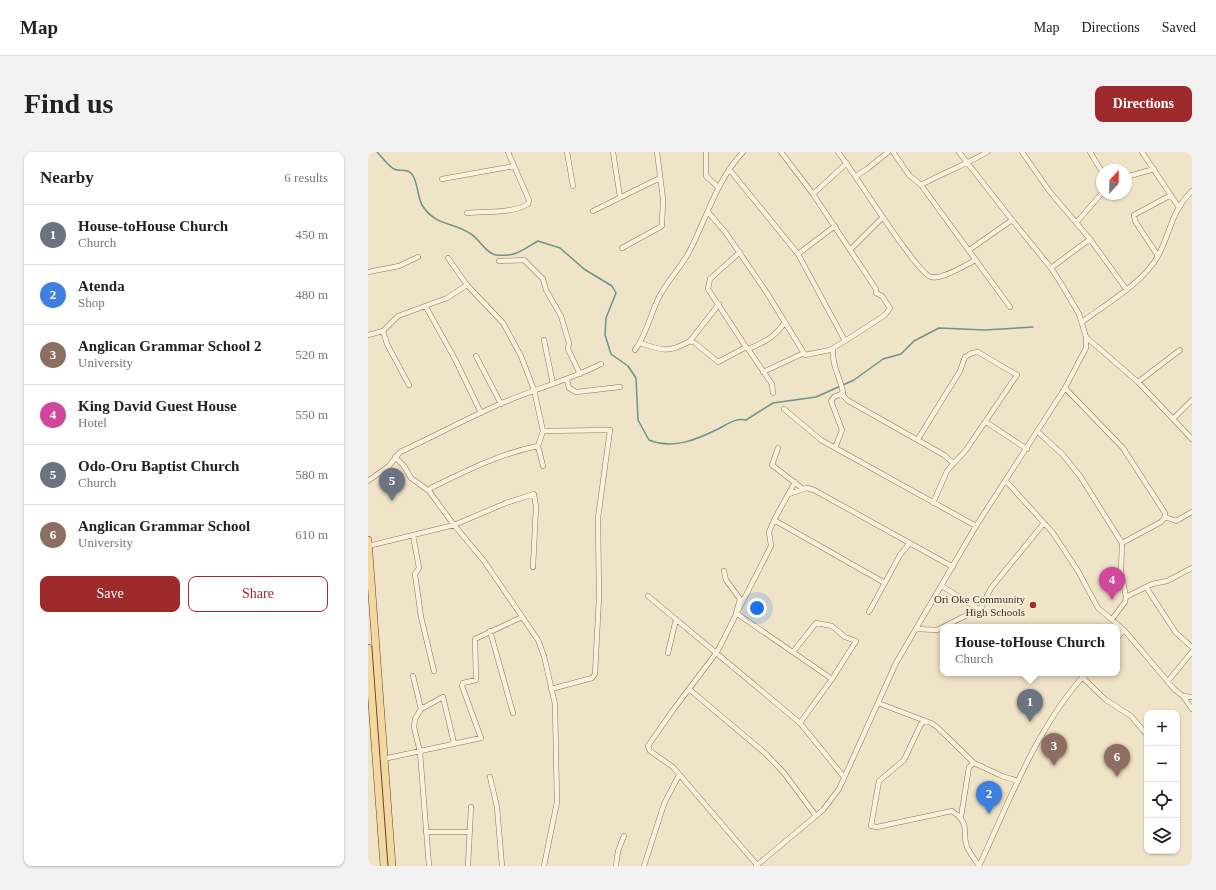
<!DOCTYPE html>
<meta charset="utf-8">
<style>
:root{--surface:#fff;--page:#f2f2f2;--text:#222;--muted:#767676;--line:#e0e0e0;--accent:#9e2a2b}
body{margin:0;font-family:Georgia,serif;background:var(--page);color:var(--text)}
.controls{position:absolute;right:12px;bottom:12px;display:grid;overflow:hidden;border-radius:8px;box-shadow:0 1px 3px #0004}
.controls button{width:36px;height:36px;display:grid;place-items:center;padding:0;border:0;border-bottom:1px solid var(--line);background:var(--surface);color:var(--text);font:20px sans-serif}
.compass{position:absolute;left:728px;top:12px;width:36px;height:36px;border-radius:50%;background:var(--surface);box-shadow:0 1px 3px #0004;rotate:22deg}
.you{position:absolute;left:389px;top:456px;width:14px;height:14px;margin:-10px;border:3px solid #fff;border-radius:50%;background:#1a73e8;box-shadow:0 0 0 6px #1a73e833}
.badge{display:grid;place-items:center;width:26px;height:26px;border-radius:50%;background:var(--accent);color:#fff;font-size:13px;font-weight:700}
.pin{position:absolute;translate:-50% -33px;filter:drop-shadow(0 1px 2px #0008)}
.pin::after{content:'';position:absolute;top:21px;width:14px;height:12px;background:inherit;clip-path:polygon(0 0,100% 0,50% 100%)}
.popup{position:absolute;left:572px;top:472px;width:180px;height:52px;box-sizing:border-box;display:grid;place-content:center;border-radius:8px;background:var(--surface);filter:drop-shadow(0 1px 3px #0005);font-size:13px;white-space:nowrap;color:var(--muted)}
.popup b{font-size:15px;color:var(--text)}
.popup::after{content:'';position:absolute;left:50%;top:100%;margin-left:-8px;border:8px solid transparent;border-top-color:var(--surface)}
.list{margin:0;padding:0;list-style:none}
h2{display:flex;justify-content:space-between;align-items:center;height:52px;margin:0;padding:0 16px;font-size:17px}
h2 small{font-size:13px;font-weight:400;color:var(--muted)}
.list li{display:grid;grid-template-columns:26px 1fr auto;gap:12px;align-items:center;box-sizing:border-box;height:60px;padding:0 16px;border-top:1px solid var(--line)}
.list b{display:block;font-size:15px;white-space:nowrap}
.list p{margin:0;font-size:13px;white-space:nowrap;color:var(--muted)}
.list em{font-size:13px;font-style:normal;color:var(--muted)}
.actions{display:flex;gap:8px;padding:12px 16px}
.actions a{flex:1;padding:9px 0;border:1px solid var(--accent);border-radius:8px;text-align:center;font-size:14px;color:var(--accent)}
.actions .main{background:var(--accent);color:#fff}
.icon{flex:none;width:22px;height:22px;fill:none;stroke:currentColor;stroke-width:2;stroke-linecap:round;stroke-linejoin:round}
.map{position:relative;flex:none;width:824px;height:714px;overflow:hidden;border-radius:8px}
header{display:flex;align-items:center;gap:24px;box-sizing:border-box;height:56px;padding:0 20px;background:var(--surface);border-bottom:1px solid var(--line)}
header strong{font-size:19px}
nav{display:flex;gap:22px;margin-inline-start:auto;font-size:14px}
.intro{display:flex;align-items:center;justify-content:space-between;box-sizing:border-box;height:96px;padding:0 24px}
h1{margin:0;font-size:28px}
.button{padding:10px 18px;border-radius:8px;background:var(--accent);color:#fff;font-size:14px;font-weight:700}
main{display:flex;gap:24px;padding:0 24px}
aside{flex:1;background:var(--surface);border-radius:8px;box-shadow:0 1px 3px #0004}
.map>svg:first-child{display:block}
.lines{fill:none;stroke-linecap:round;stroke-linejoin:round}
.stream{stroke:#6f938a;stroke-width:1.5}
.minor-casing{stroke:#8d765c;stroke-width:5.5}
.primary-casing{stroke:#5b4430;stroke-width:8}
.minor{stroke:#faf1dc;stroke-width:4.5}
.primary{stroke:#f3d9a0;stroke-width:7}
.poi-dot{fill:#9e2a2b;stroke:#f7eed8;stroke-width:1.5}
.labels{text-anchor:middle;dominant-baseline:central;stroke-width:3.5;stroke-linejoin:round;paint-order:stroke}
.poi-label{font-size:11px;fill:#3d2e20;stroke:#f7eed8;text-anchor:end}
</style>
<header>
<strong>Map</strong>
<nav><a>Map</a><a>Directions</a><a>Saved</a></nav>
</header>
<div class="intro"><h1>Find us</h1><a class="button">Directions</a></div>
<main>
<aside>
<h2>Nearby<small>6 results</small></h2>
<ul class="list">
<li><span class="badge" style="background:#6b7280">1</span><div><b>House-toHouse Church</b><p>Church</p></div><em>450 m</em></li>
<li><span class="badge" style="background:#3f7fe0">2</span><div><b>Atenda</b><p>Shop</p></div><em>480 m</em></li>
<li><span class="badge" style="background:#8d6e63">3</span><div><b>Anglican Grammar School 2</b><p>University</p></div><em>520 m</em></li>
<li><span class="badge" style="background:#d1479c">4</span><div><b>King David Guest House</b><p>Hotel</p></div><em>550 m</em></li>
<li><span class="badge" style="background:#6b7280">5</span><div><b>Odo-Oru Baptist Church</b><p>Church</p></div><em>580 m</em></li>
<li><span class="badge" style="background:#8d6e63">6</span><div><b>Anglican Grammar School</b><p>University</p></div><em>610 m</em></li>
</ul>
<div class="actions"><a class="main">Save</a><a>Share</a></div>
</aside>
<div class="map">
<svg width="824" height="714" viewBox="0 0 824 714">
<rect width="100%" height="100%" fill="#f0e4c8"/>
<g class="lines">
<path class="stream" d="M9,0C15,6 19,13 26,17C32,20 38,16 43,21C50,28 49,44 54,53C68,75 84,69 103,82C111,87 119,102 128,103C148,105 154,98 170,89L192,96L216,117L244,134L248,141L238,166L237,183L243,202L260,214L268,226L270,268L281,288C306,298 330,287 352,276C361,271 368,266 378,268L405,251L448,245L486,228L515,207L533,202L546,189L571,176L617,178L665,175"/>
<g class="minor-casing">
<path id="minor" d="M199,0L205,34
M245,0L252,45
M338,0V24L350,35
M413,0L445,42L508,137V141L514,144L522,156L517,163L477,189
M470,0C485,18 549,122 563,125C574,128 597,113 608,108
M525,0L541,23L553,33L642,155
M654,0L682,40L722,87L758,137
M722,0L734,20
M774,0L810,54
M488,24L499,17L520,0
M758,25L786,17
M74,27L146,14
M553,33C574,21 598,13 619,0
M445,42L479,11
M225,59L292,26
M340,60L358,81L399,141L437,203L462,198L477,189L430,102L361,17
M99,61C118,59 143,62 160,52L161,48L140,0
M708,71L734,41
M254,96L294,74L295,47L289,0
M482,98L515,65
M601,98L644,68
M372,100L342,127L340,137L378,195
M430,102L467,74
M790,104L767,69L766,63L803,43
M80,106L99,133L135,171L153,204L166,238L175,279L170,294L175,314
M131,109L156,108L175,127L178,138L193,164L201,191L200,197L212,222
M683,116L722,87
M0,120L31,114L50,105
M351,152L322,189L327,191L350,210L378,195L380,197C396,191 408,184 417,170
M58,155L88,209L113,261
M714,170C738,152 776,130 790,104C803,80 803,59 824,39
M15,179L19,192L41,233
M0,183L15,179L30,164L79,146L99,133
M718,185L770,230L824,287
M176,188L185,232
M272,191C295,199 301,201 322,189
M380,197L404,232L405,241
M465,197C463,212 473,227 475,241L466,245L463,249L474,278L467,296
M267,198C279,182 282,163 291,145C299,130 311,117 320,102C339,67 347,30 375,0
M108,204L133,252
M395,220L436,201
M199,228L201,236L208,240L252,235
M770,230L812,198
M697,236L755,296L797,361V365L793,370L754,391
M474,242L479,248L576,303L585,311
M416,257L453,288L608,374
M805,267L824,248
M618,270L659,297
M175,279L242,278L230,366L231,445L227,522L224,526L183,537
M669,279L695,303L712,324L754,391L753,419L758,445L757,450L744,467
M550,287L592,219L597,205L604,201L610,200L649,223L598,298L579,319L565,351
M170,294C133,301 98,319 63,336L61,339L86,373L116,409L170,488L176,504L187,552L189,650L176,714
M410,296L404,313L435,337
M27,305L36,314L43,326L61,339
M0,329L21,314L32,300C66,284 100,266 134,251C167,237 201,228 233,212
M638,329L685,381L710,419L730,456L756,478L807,538L815,544L824,557
M421,342L439,336L446,338L585,415
M797,365L808,369L824,360
M406,368L517,431
M45,383L51,416L47,422L53,465L66,519
M0,394L86,373L138,351L166,342L168,355L165,415
M356,419L358,428L372,447L368,461L464,527
M574,434L612,458L623,436L676,371
M778,435L808,481L824,495
M280,444L432,571L476,625
M758,445L784,432L799,429L824,416
M501,460L532,403L542,391
M548,477L569,478L609,458
M122,479L145,561
M749,486L756,478
M425,500L448,471L464,474L477,485L488,489L464,527L432,571
M300,501L308,467
M45,524L53,557
M714,525L738,548L763,564L779,583
M800,529L824,500
M321,537L398,602L416,621L448,664
M815,544L824,545
M510,551L563,571L569,575L606,611L634,624L650,629
M557,569L553,572L536,608L511,629L503,674L509,675L584,659C604,673 593,678 599,695C602,701 607,708 611,714
M15,607L113,586L94,534L95,531L108,528L107,487L154,465
M122,625L129,655L134,714
M593,665L601,615L606,611
M58,680H102
M389,713L305,615L282,599L280,594L305,558L349,500L403,394L401,380L406,368L427,330
M61,714L52,600L46,575L47,567L53,557L75,545L86,591
M100,714L103,655
M248,714L250,699L256,684
M276,714L296,652L311,623
M388,714L455,658L471,637L528,511L608,374L697,236L718,196V185L711,162L694,133L683,116L644,68L591,0
M611,714C642,648 668,576 718,521"/>
</g>
<g class="primary-casing">
<path id="primary" d="M0,388L24,714
M0,496L16,714"/>
</g>
<use href="#minor" class="minor"/>
<use href="#primary" class="primary"/>
</g>
<circle class="poi-dot" cx="665" cy="453" r="4"/>
<g class="labels">
<g class="poi-label">
<text x="657" y="447">Ori Oke Community<tspan x="657" dy="13">High Schools</tspan></text>
</g>
</g>
</svg>
<div class="controls">
<button>+</button>
<button>−</button>
<button><svg class="icon" aria-label="locate" viewBox="0 0 24 24"><circle cx="12" cy="12" r="6"/><path d="M12 2v4M12 18v4M2 12h4M18 12h4"/></svg></button>
<button><svg class="icon" aria-label="layers" viewBox="0 0 24 24"><path d="M12 4l9 5-9 5-9-5zM3 14l9 5 9-5"/></svg></button>
</div>
<svg class="compass" viewBox="-18 -18 36 36"><path d="M0-13l5 13h-10z" fill="#e53935"/><path d="M0 13l5-13h-10z" fill="#767676"/></svg>
<div class="you"></div>
<div class="pin badge" style="left:662px;top:570px;background:#6b7280">1</div>
<div class="popup"><b>House-toHouse Church</b>Church</div>
<div class="pin badge" style="left:621px;top:662px;background:#3f7fe0">2</div>
<div class="pin badge" style="left:686px;top:614px;background:#8d6e63">3</div>
<div class="pin badge" style="left:744px;top:448px;background:#d1479c">4</div>
<div class="pin badge" style="left:24px;top:349px;background:#6b7280">5</div>
<div class="pin badge" style="left:749px;top:625px;background:#8d6e63">6</div>
</div>
</main>
